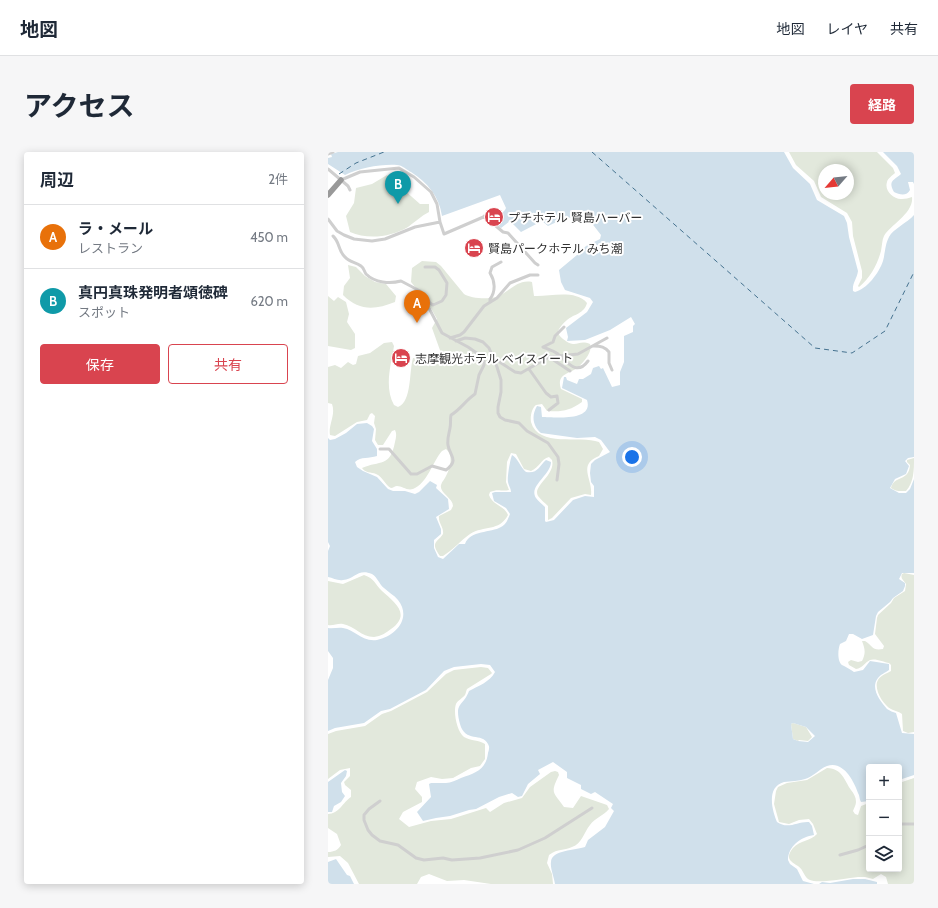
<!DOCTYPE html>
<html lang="ja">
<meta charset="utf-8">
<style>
:root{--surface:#fff;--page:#f6f6f7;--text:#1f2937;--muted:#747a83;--line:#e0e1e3;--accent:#d9444f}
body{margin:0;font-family:Cabin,"Noto Sans JP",sans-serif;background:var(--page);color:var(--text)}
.controls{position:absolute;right:12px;bottom:12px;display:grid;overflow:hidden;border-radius:4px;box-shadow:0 2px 10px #0003}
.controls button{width:36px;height:36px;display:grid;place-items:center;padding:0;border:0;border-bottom:1px solid var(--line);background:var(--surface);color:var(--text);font:20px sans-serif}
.compass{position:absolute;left:490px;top:12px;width:36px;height:36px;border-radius:50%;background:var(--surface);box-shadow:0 2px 10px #0003;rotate:242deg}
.you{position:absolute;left:304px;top:305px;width:14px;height:14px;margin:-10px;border:3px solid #fff;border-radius:50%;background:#1a73e8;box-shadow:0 0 0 6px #1a73e833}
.badge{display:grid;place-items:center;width:26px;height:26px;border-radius:50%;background:var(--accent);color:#fff;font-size:13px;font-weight:700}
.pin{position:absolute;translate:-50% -33px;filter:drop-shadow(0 1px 2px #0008)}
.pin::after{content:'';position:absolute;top:21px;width:14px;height:12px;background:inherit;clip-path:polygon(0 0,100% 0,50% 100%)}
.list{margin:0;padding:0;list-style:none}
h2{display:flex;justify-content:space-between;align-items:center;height:52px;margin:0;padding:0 16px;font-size:17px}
h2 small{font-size:13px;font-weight:400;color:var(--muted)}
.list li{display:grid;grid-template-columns:26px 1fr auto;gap:12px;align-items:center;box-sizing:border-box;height:64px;padding:0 16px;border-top:1px solid var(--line)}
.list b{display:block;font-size:15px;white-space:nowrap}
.list p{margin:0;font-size:13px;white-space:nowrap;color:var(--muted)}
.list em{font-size:13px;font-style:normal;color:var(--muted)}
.actions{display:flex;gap:8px;padding:12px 16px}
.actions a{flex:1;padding:9px 0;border:1px solid var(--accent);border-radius:4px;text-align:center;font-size:14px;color:var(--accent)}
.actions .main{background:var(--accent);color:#fff}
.icon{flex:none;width:22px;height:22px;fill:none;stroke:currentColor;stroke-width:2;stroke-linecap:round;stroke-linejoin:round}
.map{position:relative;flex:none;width:586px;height:732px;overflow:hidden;border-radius:4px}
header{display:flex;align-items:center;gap:24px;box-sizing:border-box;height:56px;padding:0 20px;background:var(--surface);border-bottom:1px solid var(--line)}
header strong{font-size:19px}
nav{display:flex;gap:22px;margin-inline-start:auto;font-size:14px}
.intro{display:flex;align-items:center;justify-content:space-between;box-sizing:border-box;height:96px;padding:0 24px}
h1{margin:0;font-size:28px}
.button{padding:10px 18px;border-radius:4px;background:var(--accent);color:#fff;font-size:14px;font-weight:700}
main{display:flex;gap:24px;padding:0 24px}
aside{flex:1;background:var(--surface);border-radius:4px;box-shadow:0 2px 10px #0003}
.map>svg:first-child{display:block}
.green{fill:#e2e8dc;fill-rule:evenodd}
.water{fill:#d0e0eb;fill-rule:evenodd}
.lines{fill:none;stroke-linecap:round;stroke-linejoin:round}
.ferry{stroke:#45728f;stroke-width:1;stroke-dasharray:5 4;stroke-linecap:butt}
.street{stroke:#cfcfcf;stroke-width:3}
.highway{stroke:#999;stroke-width:5.5}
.labels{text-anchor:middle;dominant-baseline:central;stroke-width:4;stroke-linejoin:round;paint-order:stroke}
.poi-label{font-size:12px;fill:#323232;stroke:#fff;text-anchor:start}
</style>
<header>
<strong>地図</strong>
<nav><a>地図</a><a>レイヤ</a><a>共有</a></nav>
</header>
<div class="intro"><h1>アクセス</h1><a class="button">経路</a></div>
<main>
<aside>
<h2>周辺<small>2件</small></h2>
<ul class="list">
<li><span class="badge" style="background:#e8710a">A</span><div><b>ラ・メール</b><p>レストラン</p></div><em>450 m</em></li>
<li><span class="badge" style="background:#0f9aa8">B</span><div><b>真円真珠発明者頌徳碑</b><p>スポット</p></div><em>620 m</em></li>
</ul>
<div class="actions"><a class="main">保存</a><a>共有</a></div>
</aside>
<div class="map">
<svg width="586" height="732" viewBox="0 0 586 732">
<rect width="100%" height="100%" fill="#fff"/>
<path class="green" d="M461,0H549L565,16L567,21C564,24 560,26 559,30C556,39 566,48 574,47C577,47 581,46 584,45C586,61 562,73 556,84C554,88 554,94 553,99C549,113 543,125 531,135L530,134L534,126V119L525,84L524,70L519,61L493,45L486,29L468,13ZM496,18H520V42H496Z
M59,23L92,52H101V60C93,64 87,70 80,75C63,85 40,88 22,80L18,64L26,51L28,36L44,32Z
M94,109L108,110L113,114L136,142C143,147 166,148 173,143C182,138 191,127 204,130L206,144C221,145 247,137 259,151C256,162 246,162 239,168C235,171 232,175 230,179C231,184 232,184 235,187C249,198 249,187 262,192C265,200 255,211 249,216C241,222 228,222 233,237L254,247V250C241,259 234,260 219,259L214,252L208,253C204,256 202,264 203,270C210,296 252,283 271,290L275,297L271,304C249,313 265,327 263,343L257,342L243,346L224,366L220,368V354C217,351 213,348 210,344C204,334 228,323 224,308L221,305C213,307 211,316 203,319L196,317L188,302L183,301L179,310L178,330L181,338C173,340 171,336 162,340L161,343C165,354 176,353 180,363C171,380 156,373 142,382C132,389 125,398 115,404H112C102,390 109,391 115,382C116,375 110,371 111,364L123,358L125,354C125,346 111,341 113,333C114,329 117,327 118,324C122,317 126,303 118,297L114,299C105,309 99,332 85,337C79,339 74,334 69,334C67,334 65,336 63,336C57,333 55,325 48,322C43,320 37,321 34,316C52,308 62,316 67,290C68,286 69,282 67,278L64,279L55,293H50L47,288L48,277L46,271L47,264L44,261L42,262L39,268L29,270L7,284L2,283C0,273 8,263 4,252L0,251V215L7,213L13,216L20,210L25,213L28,212L30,204L42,201L56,191L64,190L66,194C63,213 56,235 66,253L70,255C84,250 81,219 85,206C92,205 94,211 100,213C103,213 107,212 110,212L113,201L104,176L109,167L100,151L83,130L84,116Z
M20,113L28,115L37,124L47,130L58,132L68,144L67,150C47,158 31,159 15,143L16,134L22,126Z
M0,144L6,149L10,145L18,150L21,162L19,170L27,182V196L23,198L0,194Z
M586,306C586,318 586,330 578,339C573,339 568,340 563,336C566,323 581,330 582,313L579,310V308Z
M576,421L586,423V580L580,581L575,579L574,562C570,559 567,559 563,557C555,553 545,536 550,528C553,523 558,522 563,519V513L561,511C556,510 547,506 542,508C536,511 535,516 528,517L521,513L520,510L523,508L530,510L534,509C538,501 537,497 534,489H537C545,494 544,499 555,497L556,494L547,482L549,466L550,463L563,451L566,446L577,439L578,432C576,428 572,427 574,422Z
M36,423C47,427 46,431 54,439C66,450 84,462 63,477C58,481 53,484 46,485C33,485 27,474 15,472C10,471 5,474 0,473V429L15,432Z
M153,515L160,516L164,521L163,522L139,537C138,539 138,541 137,543C135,546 130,548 128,552C125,560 129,580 136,585C143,589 151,588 157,592V607L152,614L143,616L125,626L114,627L103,625L89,630L87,637L94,645V650L75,660L71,667L81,675L103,669L123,667L158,656L162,660L176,651L194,646L202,635L223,620L227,619L230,620L231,623C222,642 225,639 236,655L245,656L253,644L279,653L281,657C275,664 267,666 262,673C256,680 254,692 244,695C235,699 231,696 221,703L219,711L224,722L225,732H163L136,728L119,729L101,722L93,725L89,732H31L20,711L12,704L0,705V700C6,700 10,698 13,693L9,682L0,676V662C11,662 15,650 23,645V638L17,633L16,630L22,624V616L12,618L0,627V582L8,579L37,574L54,562L63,559L99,540L118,522L126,518Z
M465,571L478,575L484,585L480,589L471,588L470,589L465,587L463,572Z
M499,616C515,617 516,628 523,638C526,642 528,645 528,650C528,653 526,656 525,659L527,662L530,663L533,654L541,651V717H571V668L573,664L571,662V631L586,626V732H560L558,725L553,722L545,727L537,725H530C519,726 490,732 482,728C476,726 476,718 470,714C462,709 457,706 465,696C472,688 483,689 489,682L485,672L481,667L471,668L461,672L451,670L446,652L448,639L450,635L459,631L479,628Z"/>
<path class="water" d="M10,0H456L465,16L482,32L489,48L516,64L519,71L521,85L530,119C529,127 524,131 525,139L527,140C539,137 551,121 555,109C557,102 557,92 561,85C565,77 579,71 586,63V305L580,306L577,309L581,314L578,322L567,327L562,336L571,341H578L582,337L586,327V421H574L571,427L577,431V434L575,439L565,446L562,450L550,460L548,464L545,483L534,487L525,482H521L518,489L512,492C510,497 509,509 514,513C518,515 522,517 526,520L535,518L542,509L561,512V518C557,521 553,522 550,526C542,536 552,549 559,557C562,559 565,560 568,561L574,581L586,582V623L571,628V615H541C541,622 538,626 538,634C539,639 541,643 541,649L533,650C531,647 532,644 530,641C526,629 515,608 499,614C491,617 485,625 477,627C471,629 463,629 456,630C438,635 444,658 449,670C460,678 470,669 481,670L484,674L486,683C473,685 460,694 460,708L462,712L469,717L475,729L486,732H227C226,725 222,716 223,710C223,698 248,698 257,695L260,688L277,675L286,659L283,656L285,652L267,640L263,642L253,637V633L239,626V620L225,610L210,618L212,622L200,632L194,644L190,645L184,641L171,645L148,657L141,658L122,664L108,666L95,669L89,660L103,645L101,632L103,631C108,631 113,631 118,631C123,631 128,628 133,626C147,621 158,618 160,601C161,598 162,595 160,592C154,580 137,591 132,572C126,550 135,555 141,539C150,534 162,530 167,520L162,513L153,512L126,515L116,519L98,538L62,557L53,559L36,571L7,576L0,579V528L5,516V506L0,499V476C5,477 10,475 15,476C28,478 33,490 49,488C68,484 84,466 70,448C66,443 60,440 56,436C51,432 50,426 44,422C30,416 27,427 15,428C10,429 5,426 0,425V399L2,394L0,390V286L2,288L7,287L18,281L29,272L39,271L44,274L46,277L44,289L49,297V304C41,307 33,304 27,310L29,315L35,319L49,325L60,337L65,339H77L87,342L91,340L102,329L109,333L108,336L120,347L121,357L108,365L113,377V382L106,388V396L110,405L115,407L131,392H137C142,378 163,381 173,375C178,373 180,367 182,362L178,356L166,349L164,341L167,340H183C183,336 181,335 180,330C179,326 182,308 184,303C189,305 193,316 198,320C210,322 211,314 218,308L223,310C223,323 200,334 208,346C210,349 214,352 217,355V369L218,370L226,368L245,348L257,344L266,345V334L263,330L262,321L263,312L267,308L282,300L273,288L267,285L249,286L213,281C205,274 203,264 209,254L213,255L214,265C225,265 266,270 259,248L234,236L236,225H238L239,228L249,232L251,227H255L263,222L265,216L271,214L273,217L275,216L284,235L292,233V220L296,210V184L305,180V174L307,172L303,165L282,178L257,188L239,189L240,185L238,176L259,160L265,150L262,146L237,138L233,130L231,118L249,103L258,94L272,87L273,83L259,65L255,62L233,68L220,74L214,69L193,80L182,69L173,76L165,70L174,66L175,60L177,58L178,56L172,43L114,64C111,44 100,31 83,20C79,18 74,13 69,13C53,12 31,16 17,23L0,12V6L4,5L3,2ZM465,571L478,575L487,584L480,590L470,589L465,587L463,572Z
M555,0H586V32L585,30H580L582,38C579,44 572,43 566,40C560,29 565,29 573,22L569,14Z
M17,618L19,619L18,624L13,631L14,640L17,644L13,650L6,654L4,660H0V630Z
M8,707L19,723L22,724L26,732H0V710Z
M525,727H537L549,730V732H491L494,730L502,731Z"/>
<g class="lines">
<path class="ferry" d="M264,0L487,196L524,201L557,179L586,120
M11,22L28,11L56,0"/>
<path class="street" d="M0,2L5,0
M0,17L13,28L32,20L71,16L86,25L103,40L109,52L112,70L87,75L57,87L44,89L26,87L16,83L9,79L0,67
M13,28L20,34L22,38
M156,64L175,80L180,81L207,111L210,113
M112,70L116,82L160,63
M5,84C12,90 10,99 17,105C21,110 28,110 33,114C36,116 36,119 38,122C47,131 62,132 73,129L92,139L114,181L140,195L153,204L156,209V213L151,223L147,242C138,248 132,258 123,263C122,268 123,272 122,276C121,282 119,287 120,293C121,303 132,308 118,318L104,314L89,322H83L61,297H52
M96,148L99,146L102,151L105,153L114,149L118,143L119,131L111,118L107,115H97
M162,149V147C168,139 167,129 162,121L164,115L173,110
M236,175L227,184L225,190L215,195C220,197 226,199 230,202C240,211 249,224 260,209
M122,186L132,183L136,180L156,154L169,146L182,131L202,123H210
M128,189L137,186L147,187L155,190L161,196L169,215L173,228V240L170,255V261L172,265L177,268L191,271L199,279L220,291L230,305L231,312L229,328
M266,194C273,194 277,195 281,200V211L284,218
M221,205L242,219
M167,207L187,220L193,221L221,205L250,202L279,186
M201,217L218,241L223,245L229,244L230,251L221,258
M52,649L41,657L36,663V668L40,678L44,683L52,689L70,693L88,706L96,708L115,706L124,708L152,706L190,698L217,686L264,656
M571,672H586
M512,703L530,698L541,693"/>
<path class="highway" d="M0,43L13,28"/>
</g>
<defs>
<g id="hotel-disc" transform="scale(1)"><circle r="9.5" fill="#d9444f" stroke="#fff"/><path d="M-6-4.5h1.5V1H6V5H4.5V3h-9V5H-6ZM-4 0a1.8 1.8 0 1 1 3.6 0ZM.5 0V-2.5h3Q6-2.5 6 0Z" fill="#fff"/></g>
</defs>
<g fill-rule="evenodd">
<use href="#hotel-disc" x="166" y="65"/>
<use href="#hotel-disc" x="146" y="96"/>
<use href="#hotel-disc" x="73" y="206"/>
</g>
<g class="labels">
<g class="poi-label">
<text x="180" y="65">プチホテル 賢島ハーバー</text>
<text x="160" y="96">賢島パークホテル みち潮</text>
<text x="87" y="206">志摩観光ホテル ベイスイート</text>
</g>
</g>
</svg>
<div class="controls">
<button>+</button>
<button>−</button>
<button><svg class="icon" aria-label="layers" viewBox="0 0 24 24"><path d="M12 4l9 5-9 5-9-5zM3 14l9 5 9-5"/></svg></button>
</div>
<svg class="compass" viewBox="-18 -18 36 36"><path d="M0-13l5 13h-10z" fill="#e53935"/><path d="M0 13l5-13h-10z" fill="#747a83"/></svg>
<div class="you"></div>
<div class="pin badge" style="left:89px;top:171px;background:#e8710a">A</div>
<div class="pin badge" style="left:70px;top:52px;background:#0f9aa8">B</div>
</div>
</main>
